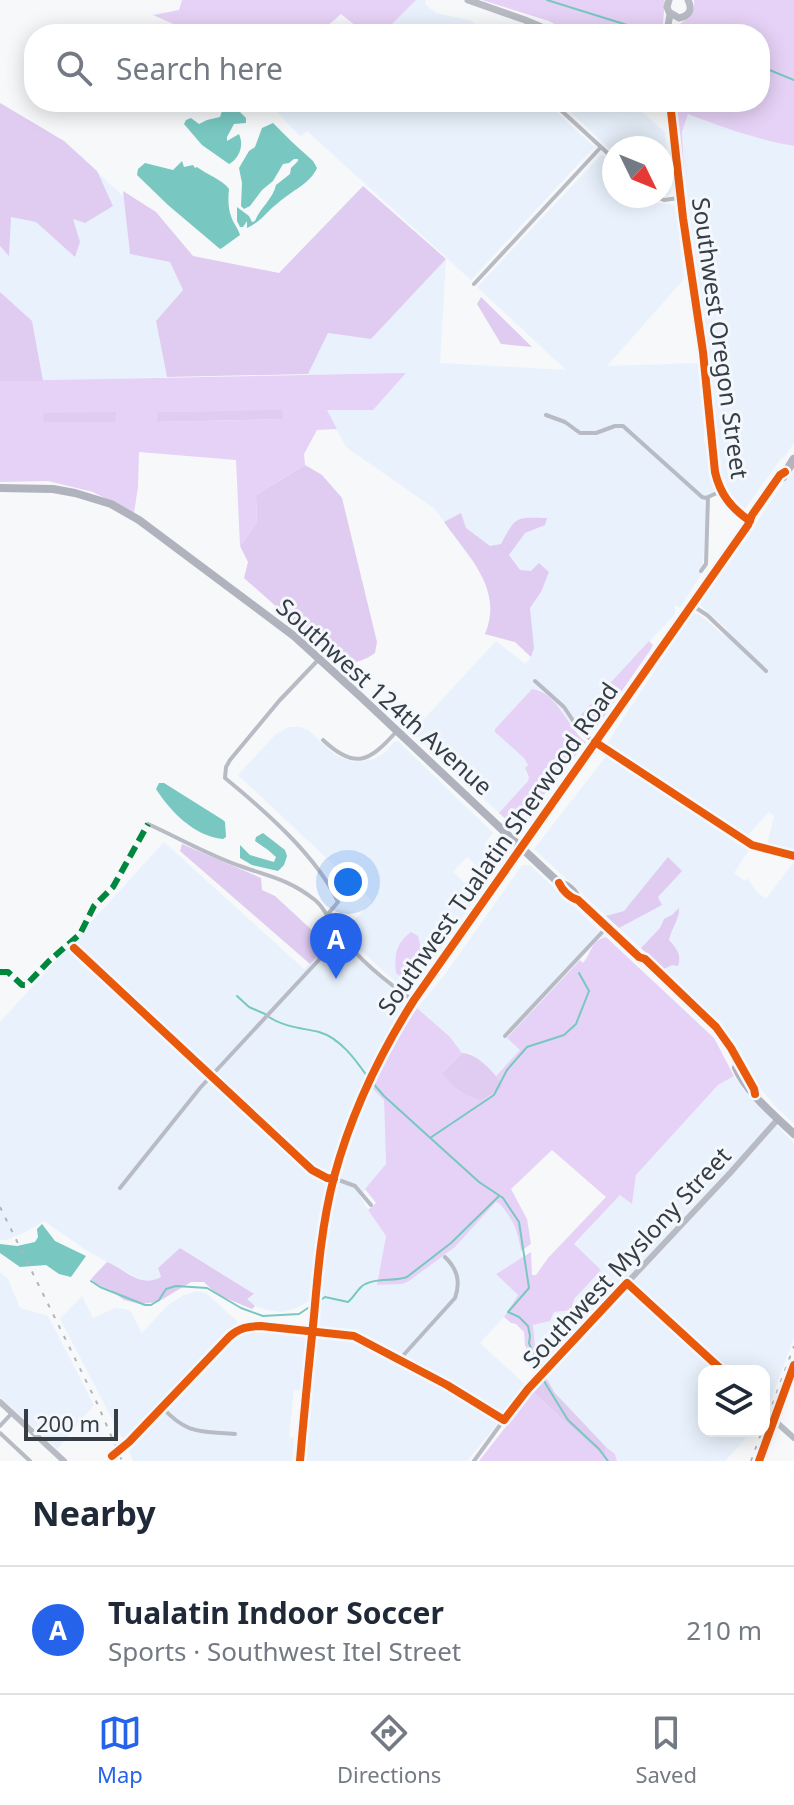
<!DOCTYPE html>
<meta charset="utf-8">
<style>
:root{--surface:#fff;--page:#f2f2f3;--text:#1f2937;--muted:#747a83;--line:#e0e1e3;--accent:#2563eb}
body{margin:0;font-family:"Noto Sans",sans-serif;background:var(--page);color:var(--text)}
.controls{position:absolute;right:24px;bottom:24px;display:grid;overflow:hidden;border-radius:16px;box-shadow:0 4px 20px #0003}
.controls button{width:72px;height:72px;display:grid;place-items:center;padding:0;border:0;border-bottom:2px solid var(--line);background:var(--surface);color:var(--text);font:40px sans-serif}
.compass{position:absolute;left:602px;top:136px;width:72px;height:72px;border-radius:50%;background:var(--surface);box-shadow:0 4px 20px #0003;rotate:133deg}
.scale{position:absolute;left:24px;bottom:20px;width:94px;box-sizing:border-box;padding-left:8px;border:4px solid #363d44;border-top:0;font-size:22px;line-height:28px;white-space:nowrap;color:#363d44;-webkit-text-stroke:6px #f4f8fc;paint-order:stroke}
.you{position:absolute;left:348px;top:882px;width:28px;height:28px;margin:-20px;border:6px solid #fff;border-radius:50%;background:#1a73e8;box-shadow:0 0 0 12px #1a73e833}
.badge{display:grid;place-items:center;width:52px;height:52px;border-radius:50%;background:var(--accent);color:#fff;font-size:26px;font-weight:700}
.pin{position:absolute;translate:-50% -66px;filter:drop-shadow(0 2px 4px #0008)}
.pin::after{content:'';position:absolute;top:42px;width:28px;height:24px;background:inherit;clip-path:polygon(0 0,100% 0,50% 100%)}
.list{margin:0;padding:0;list-style:none}
h2{display:flex;justify-content:space-between;align-items:center;height:104px;margin:0;padding:0 32px;font-size:34px}
h2 small{font-size:26px;font-weight:400;color:var(--muted)}
.list li{display:grid;grid-template-columns:52px 1fr auto;gap:24px;align-items:center;box-sizing:border-box;height:128px;padding:0 32px;border-top:2px solid var(--line)}
.list b{display:block;font-size:30px;white-space:nowrap}
.list p{margin:0;font-size:26px;white-space:nowrap;color:var(--muted)}
.list em{font-size:26px;font-style:normal;color:var(--muted)}
.icon{flex:none;width:44px;height:44px;fill:none;stroke:currentColor;stroke-width:2;stroke-linecap:round;stroke-linejoin:round}
.map{position:relative;flex:none;width:794px;height:1461px;overflow:hidden}
.search{position:absolute;background:var(--surface);box-shadow:0 4px 20px #0003;left:24px;right:24px;top:24px;height:88px;display:flex;align-items:center;gap:20px;box-sizing:border-box;padding:0 28px;border-radius:32px;color:var(--muted);font-size:30px}
.sheet{height:232px;background:var(--surface)}
nav{display:flex;justify-content:space-around;align-items:center;box-sizing:border-box;height:112px;border-top:2px solid var(--line);background:var(--surface);font-size:22px;color:var(--muted)}
nav a{display:grid;justify-items:center;gap:4px}
nav .on{color:var(--accent)}
.map>svg:first-child{display:block}
.built{fill:#e9f2fc}
.green{fill:#e6d2f6;fill-rule:evenodd}
.forest{fill:#e0cbf1}
.water{fill:#78c7c0}
.lines{fill:none;stroke-linecap:round;stroke-linejoin:round}
.stream{stroke:#78c7c0;stroke-width:2}
.minor{stroke:#b9bbc4;stroke-width:4}
.tertiary{stroke:#b9bbc4;stroke-width:6}
.secondary{stroke:#b8bac4;stroke-width:7}
.primary{stroke:#b0b2be;stroke-width:8}
.trunk{stroke:#b3b4c0;stroke-width:9}
.rail{stroke:#b2b4bb;stroke-width:2;stroke-dasharray:4 8;stroke-linecap:butt}
.quiet{stroke:#00873e;stroke-width:6;stroke-dasharray:12 6;stroke-linecap:butt}
.cycleway-casing{stroke:#f4f8fc;stroke-width:13}
.cycleway{stroke:#e8590c;stroke-width:8}
.labels{text-anchor:middle;dominant-baseline:central;stroke-width:6;stroke-linejoin:round;paint-order:stroke}
.street-label{font-size:24px;fill:#363d44;stroke:#f4f8fc}
</style>
<div class="map">
<svg width="794" height="1461" viewBox="0 0 794 1461">
<rect width="100%" height="100%" fill="#f6f8fa"/>
<path class="built" d="M416,0H426L425,4L436,13L472,21L486,34H382Z
M289,102H546L594,147L471,280L307,131L301,137L277,112Z
M560,102H630L665,132L671,192L669,195H662V148H614V153Z
M0,103L64,141L124,197L130,254L170,262L183,291L156,321L167,377L14,382L0,368Z
M688,113L709,122L778,143L794,146V443L784,458L782,457L745,509L729,493L721,471L709,364L684,170L682,132Z
M601,155L614,165V196H647L657,203L670,204L676,206L684,279L607,366L698,363L704,414V443L707,442L715,491L704,498L708,504L702,573L680,608L675,605V614L576,720L569,725L560,709L540,690L532,689L495,729L496,732L524,758L528,765L525,769L529,777L528,781L499,813L412,732L496,641L525,664L531,657L534,648L530,608L541,592L517,605L470,558L435,509L346,447L308,374L328,333L371,339L446,259L440,363L566,370L477,287Z
M794,467V851L767,845L774,816L769,812L747,836L607,743L691,615L696,613L704,618L723,635L728,630L701,606L700,601L746,538Z
M289,727H300L308,730L335,755L354,762L374,759L384,753L394,742L398,741L493,833L485,843L486,855L497,866L489,877L467,857L453,872L477,896L443,946L412,988L405,989L391,978L342,933L372,901L238,775L276,734Z
M607,755L701,817L751,847L734,873L745,881L747,878L757,892L766,899L794,861V1124L776,1107L760,1088L744,1059L724,1029L705,1008L534,849Z
M164,842L304,969L337,935L339,941L400,996L408,1002L342,1138L330,1169L322,1200L315,1243L310,1301L296,1308L282,1312L267,1310L255,1306L246,1299L254,1295L180,1248L158,1268L161,1277L154,1281H142L86,1250L44,1221L27,1231L7,1240H0V1022Z
M522,865H530L606,937L600,938L508,1037L520,1050L496,1076L470,1053H462L450,1037L417,1008L443,977Z
M734,1076L794,1144V1338L764,1419V1371H704V1431H752L725,1461H617L615,1454L606,1447L567,1407L549,1384L535,1346L533,1325L550,1321L554,1312L573,1299L601,1270L574,1245L620,1194L632,1204L636,1175L718,1085Z
M371,1087L384,1100L386,1165L360,1196L368,1210L386,1236L377,1285L402,1284L455,1247L496,1202H498L513,1220L517,1229L522,1258L497,1273L518,1295L504,1317L480,1343L526,1385L505,1411L496,1426L467,1461H304L322,1267L333,1197L345,1153Z
M0,1272L8,1279L20,1308L48,1316L94,1405L57,1449L0,1397Z
M196,1291L206,1293L238,1322L132,1433L122,1438L60,1319L82,1296L93,1318L115,1308L126,1309L131,1312L142,1333L167,1306L182,1296Z
M254,1331L302,1335L307,1340L302,1390H294L289,1437L294,1438L292,1461H133L128,1448L229,1342L246,1332Z"/>
<path class="green" d="M182,0H416L382,34H366L341,14L318,34H196L153,15L179,10Z
M482,0H664L665,1L662,34H572L549,21Z
M694,0H794V146C758,140 722,127 688,114L682,132L684,170H682L676,102H760V34H674C679,17 696,22 694,0Z
M406,373L373,410H327L337,429L317,430L304,454L305,465L256,495L257,522L240,546L236,460L139,452L138,487L134,513L93,492L48,481L0,482V381ZM281,411L282,419L158,422L159,412Z
M649,641L653,645L651,649L596,728L588,731L576,720Z
M532,689C557,691 570,732 586,742L547,792L541,797L537,796L515,828L499,813L528,781L529,777L525,768L528,765L524,758L495,732V729Z
M411,932L418,936L421,949L412,969L409,971L408,978L404,979L396,973C394,955 396,943 411,932Z
M606,937L714,1038L734,1076L718,1085L636,1175L632,1204L620,1195L574,1244L601,1270L574,1299L571,1310L554,1312L550,1321L533,1325L535,1346L542,1366L537,1372L525,1345L524,1332L516,1324L511,1323L504,1317L518,1295L496,1274L531,1252L532,1275H536L548,1258L606,1197L552,1150L511,1189L527,1219L531,1244L521,1251C517,1228 514,1221 499,1203L496,1202L455,1247L409,1281L402,1284L377,1285L386,1236L368,1210L376,1203L365,1189L386,1164L384,1100L371,1087L398,1038L417,1008L450,1037L462,1053L442,1073L502,1083L496,1076L520,1050L507,1038L580,960L583,963C592,953 590,941 606,937Z
M533,1392L603,1456L606,1447L615,1454L617,1461H479Z"/>
<path class="forest" d="M0,103L64,141L97,171L113,206L85,223L73,219L80,242L75,257L36,222L11,217L9,256L0,246Z
M363,186L446,259L371,339L328,333L308,374L167,377L156,321L183,290L170,262L130,254L123,191L156,212L193,256L279,273Z
M0,292L32,321L43,381H0Z
M481,297L532,347L501,344L477,304Z
M282,410L283,419L157,422L158,412Z
M116,412L115,422H44L43,413Z
M305,465L322,475L342,498L377,642L375,653C364,661 354,663 341,664L244,578L248,562L240,546L257,522L256,495Z
M461,513L466,528L490,546L501,544C516,516 515,517 547,518L545,525L525,533L509,555L520,570L531,571L539,563L549,572L541,592L530,608L534,648L531,657L515,642L485,634C504,589 468,556 444,522Z
M182,844L261,878L262,890L275,896L328,945L310,964L180,851Z
M668,857L682,871L658,897L662,905L619,928L606,916L624,911Z
M679,908C680,919 671,929 669,940C676,948 682,954 678,966L672,965L664,969L641,948L660,928L664,919L672,915Z
M462,1053C477,1053 493,1072 502,1083L501,1088L481,1100C463,1095 453,1087 442,1073Z
M180,1248L254,1294L247,1299L255,1306L252,1309L216,1294L204,1282H191L158,1302L140,1304L124,1300L111,1290L96,1284L91,1279L107,1262C125,1269 140,1289 161,1277L158,1268Z
M546,1378L555,1393L606,1447L604,1457L533,1392Z"/>
<path class="water" d="M223,102H235V107L246,118V123L234,124L227,137V141L239,134C244,145 240,158 229,164L202,145L184,124L186,120L191,118L199,124L207,120L220,117L223,108Z
M273,123L292,142L313,161L317,168C310,184 291,191 278,203C266,212 262,221 247,228V221L243,227H240L237,221V207L249,216L252,222L255,221C260,208 273,199 276,185L290,174L291,168L298,161V159H294L289,163L283,164L273,181L262,190L250,206L244,209L241,206L242,183L239,168L249,151L255,147L262,128Z
M182,161L184,167L193,165L195,168L197,167C206,174 223,180 229,189C228,197 228,208 231,216C233,223 238,228 240,235L222,248L220,249L168,205L137,175L138,169L145,163L173,170Z
M159,783H164L223,820L225,822L226,837L223,839C194,836 171,812 156,789Z
M263,833L285,850L287,856L284,865L278,871L252,865L240,858V845L250,855L274,862L276,857L268,850L255,841L256,837Z
M42,1224L55,1241L86,1256L71,1277L59,1274L46,1265L20,1267L0,1253V1244L17,1246L35,1242L38,1237L37,1229Z"/>
<g class="lines">
<path class="stream" d="M547,0L656,34
M760,66L794,80
M237,996L249,1007L265,1014
M269,1017C284,1027 302,1028 319,1032C340,1038 355,1059 367,1076
M372,1082L384,1096L479,1182L503,1198L519,1222L529,1288L508,1312L519,1317L528,1326L530,1336L529,1343L540,1372
M430,1138L494,1095L507,1070L527,1047L564,1035L576,1024L589,991L579,973
M91,1281L100,1287L145,1305H151L159,1300L166,1289L176,1286L207,1288L241,1308L263,1316L299,1314L311,1306
M319,1301L325,1297L348,1302C353,1298 356,1292 361,1287C372,1277 393,1282 407,1277L451,1243L499,1196
M542,1378L568,1420L599,1449L608,1461"/>
<path class="minor" d="M552,102L614,159
M654,196L664,200L679,198
M474,284L601,147
M546,415L565,422L580,433H596L615,426H623L702,497L706,498L721,491
M701,571L706,564L708,497
M693,606L707,615L766,671
M320,658L279,701L230,760L226,767L225,778C264,810 317,856 338,902L327,915
M535,681L564,707L580,731L593,741
M323,740C355,770 369,762 396,732
M148,824C179,838 210,856 243,867C271,877 290,880 315,900C326,909 330,923 340,935C360,960 386,982 413,1000
M505,1036L607,927
M336,1179L355,1186L371,1205
M120,1188L200,1088L341,936
M399,1360L455,1298C461,1281 457,1269 445,1257
M162,1407C187,1435 201,1431 235,1434
M0,1426L12,1413
M0,1433L30,1461
M474,1461L503,1421"/>
<path class="tertiary" d="M595,742L752,845L794,856
M74,948L312,1170L327,1178L334,1179
M627,1283L723,1371
M312,1331L347,1334L357,1337L474,1400L504,1420L536,1380L731,1172L778,1119
M0,1402L64,1461
M764,1411L794,1438"/>
<path class="secondary" d="M468,0L525,20L558,34
M669,0L667,7L669,12L679,18C689,16 693,10 688,0
M669,34L667,31L670,14
M670,102L683,218L703,352L715,472C720,494 731,508 750,521
M112,1456L129,1442L196,1369L237,1331L253,1326L312,1331
M759,1461L794,1365"/>
<path class="primary" d="M0,488L53,489L75,493L111,504L139,520L294,636L361,697L527,853L559,883C567,884 576,892 578,900
M572,898L578,900L639,957L645,959L716,1027L731,1048L754,1089L755,1094
M736,1068C747,1093 774,1115 794,1134"/>
<path class="trunk" d="M783,477L794,459
M300,1461C304,1413 309,1364 314,1316C318,1269 322,1223 334,1177C351,1114 379,1055 414,1000L748,525L752,515L780,475L785,472"/>
<path class="rail" d="M0,1207L97,1403L122,1461
M764,1427L794,1346
M751,1461L762,1431"/>
<path class="quiet" d="M0,972H8L22,985H26L49,961L80,934L94,906L113,887L148,824"/>
<g class="cycleway-casing">
<path id="cycleway" d="M670,102L683,218L703,352L715,472C720,494 731,508 750,521
M595,742L752,845L794,856
M559,883C562,890 570,898 578,900L639,957L645,959L716,1027L731,1048L754,1089L755,1094
M74,948L312,1170L327,1178L334,1179
M112,1456L129,1442L229,1337C239,1328 248,1326 261,1326L354,1336L447,1385L504,1420L528,1389L627,1283L723,1371
M300,1461C304,1413 309,1364 314,1316C318,1269 322,1223 334,1177C351,1114 379,1055 414,1000L748,525L752,515L780,475L785,472
M759,1461L794,1365"/>
</g>
<use href="#cycleway" class="cycleway"/>
</g>
<g class="labels">
<g class="street-label">
<text transform="translate(721 338) rotate(82)">Southwest Oregon Street</text>
<text transform="translate(385 696) rotate(42)">Southwest 124th Avenue</text>
<text transform="translate(497 848) rotate(-55)">Southwest Tualatin Sherwood Road</text>
<text transform="translate(626 1257) rotate(-47)">Southwest Myslony Street</text>
</g>
</g>
</svg>
<div class="controls">
<button><svg class="icon" aria-label="layers" viewBox="0 0 24 24"><path d="M12 4l9 5-9 5-9-5zM3 14l9 5 9-5"/></svg></button>
</div>
<svg class="compass" viewBox="-18 -18 36 36"><path d="M0-13l5 13h-10z" fill="#e53935"/><path d="M0 13l5-13h-10z" fill="#747a83"/></svg>
<div class="scale">200 m</div>
<div class="you"></div>
<div class="pin badge" style="left:336px;top:979px">A</div>
<div class="search"><svg class="icon" aria-label="search" viewBox="0 0 24 24"><circle cx="10" cy="10" r="6"/><path d="M15 15l6 6"/></svg>Search here</div>
</div>
<section class="sheet">
<h2>Nearby<small></small></h2>
<ul class="list">
<li><span class="badge">A</span><div><b>Tualatin Indoor Soccer</b><p>Sports · Southwest Itel Street</p></div><em>210 m</em></li>
</ul>
</section>
<nav>
<a class="on"><svg class="icon" aria-label="map" viewBox="0 0 24 24"><path d="M3 6l6-2 6 2 6-2v14l-6 2-6-2-6 2zM9 4v14M15 6v14"/></svg>Map</a>
<a><svg class="icon" aria-label="directions" viewBox="0 0 24 24"><path d="M12 3l9 9-9 9-9-9zM9 14v-3h6M13 9l2 2-2 2"/></svg>Directions</a>
<a><svg class="icon" aria-label="saved" viewBox="0 0 24 24"><path d="M7 4h10v16l-5-4-5 4z"/></svg>Saved</a>
</nav>
